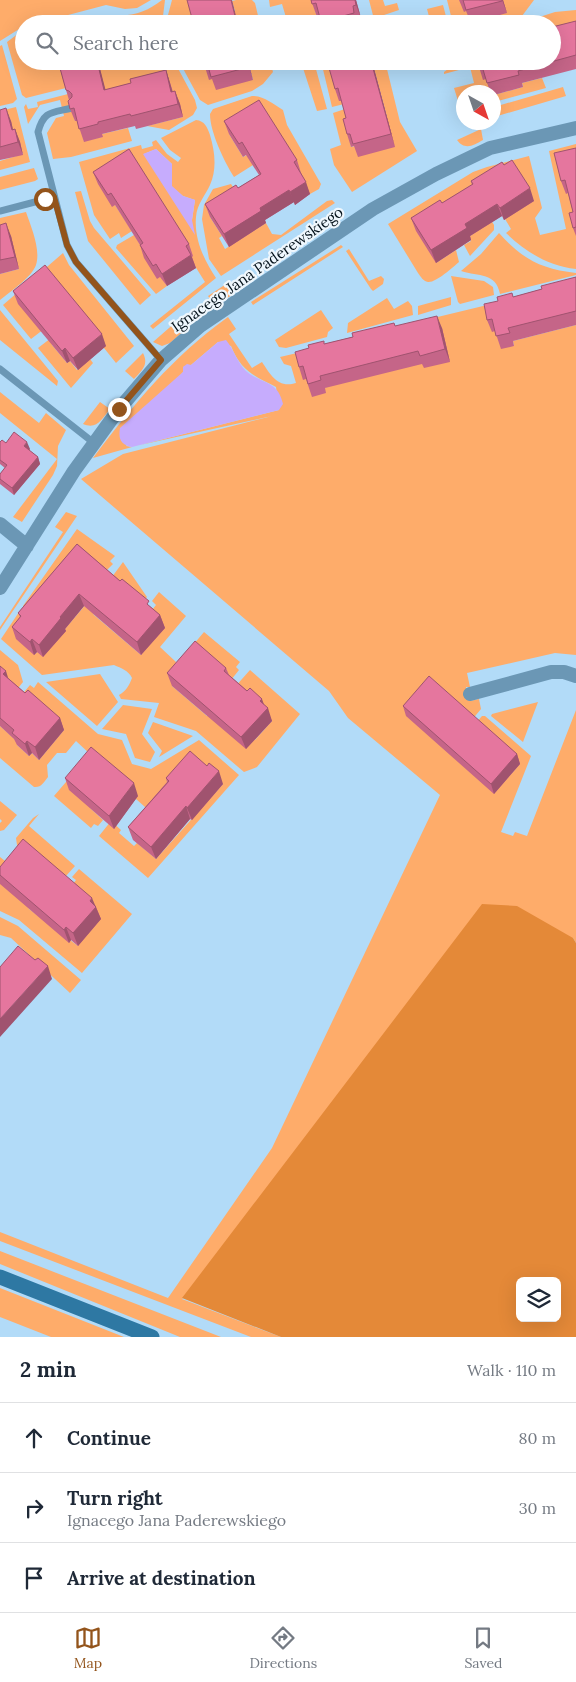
<!DOCTYPE html>
<meta charset="utf-8">
<style>
:root{--surface:#fff;--page:#f2f2f3;--text:#1f2937;--muted:#747a83;--line:#e0e1e3;--accent:#93541b}
body{margin:0;font-family:Lora,serif;background:var(--page);color:var(--text)}
.controls{position:absolute;right:15px;bottom:15px;display:grid;overflow:hidden;border-radius:8px;box-shadow:0 5px 20px #0002}
.controls button{width:45px;height:45px;display:grid;place-items:center;padding:0;border:0;border-bottom:1px solid var(--line);background:var(--surface);color:var(--text);font:25px sans-serif}
.compass{position:absolute;left:456px;top:85px;width:45px;height:45px;border-radius:50%;background:var(--surface);box-shadow:0 5px 20px #0002;rotate:140deg}
.stop{position:absolute;width:15px;height:15px;margin:-11px;border:4px solid #93541b;border-radius:50%;background:#fff}
.stop.end{background:#93541b;border-color:#fff;box-shadow:0 1px 5px #0008}
.list{margin:0;padding:0;list-style:none}
h2{display:flex;justify-content:space-between;align-items:center;height:65px;margin:0;padding:0 20px;font-size:21px}
h2 small{font-size:16px;font-weight:400;color:var(--muted)}
.list li{display:grid;grid-template-columns:32px 1fr auto;gap:15px;align-items:center;box-sizing:border-box;height:70px;padding:0 20px;border-top:1px solid var(--line)}
.list b{display:block;font-size:19px;white-space:nowrap}
.list p{margin:0;font-size:16px;white-space:nowrap;color:var(--muted)}
.list em{font-size:16px;font-style:normal;color:var(--muted)}
.icon{flex:none;width:28px;height:28px;fill:none;stroke:currentColor;stroke-width:2;stroke-linecap:round;stroke-linejoin:round}
.map{position:relative;flex:none;width:576px;height:1337px;overflow:hidden}
.search{position:absolute;background:var(--surface);box-shadow:0 5px 20px #0002;left:15px;right:15px;top:15px;height:55px;display:flex;align-items:center;gap:12px;box-sizing:border-box;padding:0 18px;border-radius:28px;color:var(--muted);font-size:19px}
.sheet{height:275px;background:var(--surface)}
nav{display:flex;justify-content:space-around;align-items:center;box-sizing:border-box;height:70px;border-top:1px solid var(--line);background:var(--surface);font-size:14px;color:var(--muted)}
nav a{display:grid;justify-items:center;gap:2px}
nav .on{color:var(--accent)}
.map>svg:first-child{display:block}
.green{fill:#feac6a;fill-rule:evenodd}
.forest{fill:#e48938;fill-rule:evenodd}
.water{fill:#c6acfd}
.lines{fill:none;stroke-linecap:round;stroke-linejoin:round}
.lane{stroke:#6b97b5;stroke-width:7}
.street{stroke:#6b97b5;stroke-width:14}
.secondary{stroke:#2e78a3;stroke-width:15}
.wall{fill:#c56588}
.shaded-wall{fill:#a0536f}
.building{fill:#e5769e;stroke:#a0536f}
.route{stroke:#93541b;stroke-width:6}
.labels{text-anchor:middle;dominant-baseline:central;stroke-width:4.5;stroke-linejoin:round;paint-order:stroke}
.street-label{font-size:15px;fill:#021019;stroke:#eff7fd}
</style>
<div class="map">
<svg width="576" height="1337" viewBox="0 0 576 1337">
<rect width="100%" height="100%" fill="#b2dbf8"/>
<path class="green" d="M0,0H151L137,8L125,9L106,5L34,24H24V26L0,41Z
M162,0H165L162,24H121L118,15C135,16 148,11 162,0Z
M172,0H188L194,24H168V15Z
M236,0H252L255,3L260,24H238L231,12L235,11L232,1Z
M269,0H312L317,17L320,16L322,24H288L282,4L270,7Z
M369,0H383L385,6L397,3L399,10L381,16L375,23Z
M447,0H534L522,16L504,24H453Z
M443,5L448,24H431L427,9Z
M576,10V34L552,45V24H518L555,12Z
M24,32V61H60L66,88L26,98L22,95L7,42L19,33Z
M2,45L17,99L13,103L0,106V46Z
M98,61H125L131,65L149,64L143,61H174L195,100L197,108L193,115L169,130L147,126L183,117L107,103Z
M179,61H208L213,79L253,80L249,65L244,61H270L273,72L263,84L252,91L208,105L200,100Z
M321,61H333L344,104L332,107Z
M372,61H385L400,122L417,151L352,192L334,165L330,149L341,145L333,113L345,109L351,147L355,146L387,117Z
M459,61H491L487,79L491,92H464L463,104H459L454,88L474,83L470,67L444,74V72Z
M314,62L327,109L317,111L302,65Z
M542,78L546,88L494,102V95L523,87L522,83Z
M563,87L566,96L494,117V107Z
M68,94L75,121L79,120L84,141L102,137V134L128,128L132,141L71,157L53,159L47,133L56,118L64,116L60,100L40,105L28,124L24,107L26,104L28,109L38,107L37,102Z
M252,96C264,96 273,104 283,110L287,125L321,184L319,189L310,194L298,175L229,134L243,157L247,155L253,165L234,177C224,161 210,132 210,114L213,109Z
M16,107L30,162L0,170V161L23,154L0,111Z
M196,120C205,121 207,127 210,135C215,152 217,169 210,185C205,196 197,204 196,217C194,239 204,260 216,278L153,329L150,326L205,282L144,185L112,207L115,205L132,231L121,238L119,233L110,239L94,215L79,162L141,145L142,149L153,146L152,142L156,140L167,154L178,162L181,158L170,150L161,138ZM156,149L172,164L171,186L183,196L195,200L192,220L144,154Z
M481,129L483,140C474,145 465,151 457,140Z
M576,144V161L569,193L576,220V269C548,266 526,252 506,233L511,229L505,219L516,172L436,263L456,250L459,262C453,267 436,283 428,282C423,281 421,277 418,273L388,224L473,172L487,167L529,156L542,208L535,218L540,235L566,229L549,151Z
M34,168L38,179L35,181L0,190V177Z
M231,184L240,198L210,217L222,236L219,238L225,249L266,223L272,234L281,235L327,201L332,200L335,203L221,276L209,259L202,219L204,205L213,189Z
M81,191L90,221L94,228L151,295L140,305L88,241L75,192Z
M26,212C31,227 41,249 36,265C32,277 10,292 0,300V274L19,269L0,239V218Z
M491,220L494,225V230L470,256L464,245L471,241L469,237Z
M499,233C522,259 541,269 576,273V275L500,294C496,272 479,277 461,271L481,254Z
M134,235L167,286L156,294L116,248L117,245Z
M341,245L343,247L253,305L251,302Z
M349,249L369,281L381,276L384,279L383,284L373,291L371,289L346,251Z
M63,253L69,265L134,346L116,363L104,348L44,329L31,339L3,305Z
M451,276L484,281L493,287L494,295L460,304L458,302Z
M229,282L235,293L215,306L208,296Z
M451,297V305L418,315V306Z
M387,298L394,309L408,301L412,306L413,315L347,333L348,323Z
M512,299L496,331L514,346L513,341L576,325V655L555,653L467,673L470,687H466L470,701L479,699L481,709L471,721L494,793L520,764L475,724L482,716H485L531,756L501,832L513,836L515,832L527,836L576,710V943L573,938L182,1299L281,1337H251L0,1241V1232L168,1298L272,1148L440,795L348,718L329,691L81,479L123,454L272,416L140,445L279,410L276,387C254,376 241,371 231,346L218,342L191,365L183,367V372L126,446L132,447L93,458C135,403 171,358 228,317L236,329L229,334L252,368L262,362C270,374 278,389 296,383L291,366L284,364L280,357L327,346L308,379L325,393V388L421,321Z
M0,310L58,381L57,386L0,340Z
M321,310L333,328L328,332L327,337L286,348L279,347L275,340Z
M177,321L185,330L170,343L162,346L153,342Z
M51,338L52,345L67,363L70,361L77,370L90,359L93,363L71,388L38,348Z
M143,353C149,365 142,370 134,379L125,371Z
M0,392L39,423L46,413L66,430L58,446L57,466L53,475L22,522L13,517L57,459L0,413Z
M100,402L110,409C102,419 97,430 83,424Z
M66,512L77,516L0,630V627L63,532L55,527Z
M77,529L115,556L110,561L113,564L105,572L36,617L23,606Z
M123,562L147,597L139,606L109,581Z
M159,592L186,616L160,647L176,662L172,686L207,716L210,713C224,736 233,731 255,740L272,721L234,688L250,670L300,714L257,767L244,772L196,731L154,717L159,703L121,699L119,695C126,691 129,686 132,678C129,671 121,668 114,665L42,675L1,639L19,612L28,619L35,654L64,630L87,603L94,615L141,655L151,611L156,605L152,601Z
M204,632L240,662L236,667L239,670L231,680L193,645Z
M0,650L18,665L23,682L15,692L0,675Z
M100,674L118,702L97,726L46,682Z
M38,682L98,734L122,740L132,764L151,769L199,740L239,775L148,878L99,836L111,821L121,830L119,833L134,846L137,843L156,859L223,784L154,815L136,799L90,808L103,820L98,826L94,824L91,828L54,796L90,754L76,741L66,753H57L47,765L48,777C44,782 41,788 34,787L0,758V726L19,743L17,745L29,756L32,753L39,760L64,730L20,697L30,685L34,688Z
M538,702L523,742L491,716L492,714Z
M123,705L152,709L142,734L155,752L150,762L135,758L126,734L102,729Z
M153,722L193,736L159,757L162,751L148,733Z
M0,801L17,815L4,830L0,831V823L2,821L0,819Z
M39,814L29,826L75,866L66,876L27,853L17,845L16,838L33,818Z
M0,857L14,868L29,909L78,946L70,888L76,880L72,877L79,869L132,914L82,973L19,920L0,911Z
M0,917L18,926L81,980L70,993L11,938L0,935Z
M0,1251L221,1337H180L0,1264Z
M0,1288L124,1337H51L0,1317Z"/>
<path class="forest" d="M482,904L517,906L573,938L576,943V1337H281L182,1298ZM520,1281H557V1318H520Z"/>
<path class="water" d="M156,149L172,164V186L183,196L195,200L192,220L195,235L143,154Z
M226,340C234,350 237,362 246,371C261,384 278,380 283,404L279,410L132,447C121,445 118,439 120,428L183,372V367L187,364L191,365L218,342Z"/>
<g class="lines">
<path class="lane" d="M72,108C52,113 44,110 38,132L67,245L76,262L161,360
M0,211L54,197
M0,369L94,443"/>
<path class="street" d="M0,524L27,546
M0,588L74,471L119,409L161,360L200,326L373,209L436,174L490,148L576,128
M470,694L551,672H564L576,676"/>
<path class="secondary" d="M0,1277L152,1337"/>
</g>
<path class="wall" d="M311,0H356L361,18L357,19L359,24H321L319,16L317,17Z
M459,0H503L507,13L471,23L466,11L464,12Z
M576,21V69L522,83L523,87L494,95V92H490L486,79L483,80L479,67Z
M58,61H98L105,90L131,83L166,70L173,92L175,91L180,104L183,117L136,129L135,126L102,134L103,137L84,142L77,121H75L70,109L69,100L66,90Z
M248,61L253,80L216,90L212,79L209,80L205,67Z
M372,61L395,147L358,157L354,146L351,147L347,134L346,118L342,101H339L335,89Z
M0,110L11,121L13,130L15,129L20,142L23,155L0,160Z
M224,121L297,160L301,173L310,194L295,205L294,202L265,220L266,223L229,247L210,217L205,204L238,188L259,175L246,155L243,157L229,134Z
M576,148V236L573,228V212L568,193L566,194L561,181Z
M504,165L534,201L504,220L502,216L470,236L471,240L436,263L416,231L411,218L442,203L472,185L471,181Z
M93,172L189,244L193,256L192,257L196,268L167,286L160,277L157,279L144,258L140,245L115,205L112,207L98,184Z
M0,225L11,236L19,269L0,274Z
M576,277V325L513,341L514,346L501,349L495,331L492,332L487,320L513,297L542,289Z
M13,291L106,346L78,370L70,361L67,363L18,304Z
M395,326L442,328L450,362L424,368L422,364L325,388L326,393L312,397L306,379L303,380L299,367L309,348Z
M0,442L6,443L30,449L29,450L38,457L40,464L14,495L0,484V474L5,468L0,464Z
M77,544L160,615L165,628L141,655L84,606L65,629L66,631L43,657L37,652L34,655L16,639L12,627L20,617L18,613Z
M0,666L8,678L25,693L60,718L64,730L39,760L32,753L29,756L17,745L14,739L0,726Z
M226,668L229,675L265,706L272,721L246,749L172,686L167,673Z
M403,706L517,754L520,764L494,794L406,716Z
M65,778L138,796L114,829L69,790Z
M166,778L223,784L192,820L190,819L156,859L133,840L128,827L167,782Z
M0,867L95,905L96,907L101,919L78,946L71,940L69,943L0,884Z"/>
<path class="shaded-wall" d="M231,0H232L238,24H237Z
M355,0H356L361,18L356,5Z
M502,0H503L507,13Z
M97,61H98L109,103L104,90Z
M247,61H248L253,80L249,67Z
M371,61H372L395,147L391,134Z
M166,70L170,83L176,105L171,92Z
M175,91L180,104L183,117L178,104Z
M6,108L11,121L16,143L12,130Z
M15,129L20,142L23,155L18,142Z
M306,182L310,194L295,205L290,192Z
M530,188L534,201L504,220L500,208Z
M289,190L294,202L265,220L266,223L229,247L224,234L260,208Z
M497,204L502,216L470,236L471,240L436,263L431,250L465,224Z
M6,223L11,236L19,269L15,257Z
M191,255L196,268L167,286L162,274Z
M437,316L442,328L450,362L445,349Z
M102,334L106,346L78,370L73,358Z
M65,348L70,361L67,363L62,351Z
M27,442L30,449L27,453L24,446Z
M38,457L40,464L14,495L12,488Z
M79,594L84,606L65,629L66,631L43,657L39,645L60,617Z
M160,615L165,628L141,655L137,642Z
M32,639L37,652L34,655L30,642Z
M6,671L10,684L3,674Z
M262,699L266,710L268,708L272,721L246,749L241,737L260,701Z
M60,718L64,730L39,760L35,747Z
M27,741L32,753L29,756L25,744Z
M517,754L520,764L494,794L491,784Z
M219,771L223,784L192,820L187,808Z
M134,783L138,796L114,829L109,816Z
M186,806L190,819L156,859L151,847Z
M92,898L101,919L78,946L73,933L90,901Z
M66,927L71,940L69,943L64,930Z
M48,966L52,979L0,1037V1019Z"/>
<path class="building" d="M187,0H231L237,24H197L196,21L193,22Z
M311,0H355L356,5L353,6L354,13L321,22L316,3L312,4Z
M463,0H502V1L466,10Z
M90,16L92,24H59Z
M576,21V55L518,71L519,75L487,83L482,66L479,67L477,61H552V27Z
M58,61H97L104,90L131,83L130,79L166,70L171,92L175,91L178,104L131,116L130,114L98,122V124L79,129L74,108L70,109L68,101L72,97V94L69,91L66,90Z
M203,61H247L249,67L211,77L208,66L205,67Z
M327,61H371L391,134L353,144L350,134H347L343,119L346,118L339,92L338,88L335,89Z
M259,100L297,160L294,162L306,182L290,192L289,190L260,208L261,211L224,234L205,204L236,185L238,188L261,174L242,142L239,144L224,121Z
M6,108L12,130L15,129L18,142L0,147V110Z
M576,148V227L573,228L569,213L573,212L565,180L561,181L554,153Z
M129,149L189,244L186,246L191,255L162,274L156,264L153,266L140,245L143,243L111,193L108,195L93,172Z
M512,160L530,188L500,208L497,204L465,224L467,228L431,250L411,218L440,200L442,203L473,184L471,181L502,162L504,165Z
M6,223L15,257L0,260V225Z
M45,265L102,334L73,358L65,348L62,351L13,291Z
M576,277V311L508,328L510,333L496,336L492,319L487,320L484,304L498,301L497,297L512,293L513,297L542,289L541,286Z
M437,316L445,349L420,356L418,351L320,376L321,380L308,384L303,366L299,367L295,352L309,348L308,345L324,341V344L353,337L352,333L394,323L395,326Z
M14,432L27,442L24,446L38,457L12,488L0,479V474L7,465L0,460V442L2,440L6,443Z
M77,544L120,581L122,579L149,601L147,604L160,615L137,642L79,594L60,617L61,618L39,645L32,639L30,642L12,627L21,616L18,613Z
M195,641L226,668L224,671L247,691L250,688L262,699L260,701L268,708L241,737L167,673Z
M0,666L6,671L3,674L25,693L28,690L60,718L35,747L27,741L25,744L12,733L14,730L0,718Z
M429,676L517,754L491,784L403,706Z
M91,747L134,783L109,816L65,778Z
M190,751L207,766L209,763L219,771L187,808L186,806L151,847L128,827L169,781L166,778Z
M23,839L92,898L90,901L96,907L73,933L66,927L64,930L0,875V867Z
M18,946L35,960L38,958L48,966L0,1019V967Z"/>
<g class="lines">
<path class="route" d="M45,199L54,197L67,245L76,262L161,360L119,409"/>
</g>
<g class="labels">
<g class="street-label">
<text transform="translate(257 269) rotate(-35)">Ignacego Jana Paderewskiego</text>
</g>
</g>
</svg>
<div class="controls">
<button><svg class="icon" aria-label="layers" viewBox="0 0 24 24"><path d="M12 4l9 5-9 5-9-5zM3 14l9 5 9-5"/></svg></button>
</div>
<svg class="compass" viewBox="-18 -18 36 36"><path d="M0-13l5 13h-10z" fill="#e53935"/><path d="M0 13l5-13h-10z" fill="#747a83"/></svg>
<div class="stop" style="left:45px;top:199px"></div>
<div class="stop end" style="left:119px;top:409px"></div>
<div class="search"><svg class="icon" aria-label="search" viewBox="0 0 24 24"><circle cx="10" cy="10" r="6"/><path d="M15 15l6 6"/></svg>Search here</div>
</div>
<section class="sheet">
<h2>2 min<small>Walk · 110 m</small></h2>
<ul class="list">
<li><svg class="icon" aria-label="ahead" viewBox="0 0 24 24"><path d="M12 20V5M6 11l6-6 6 6"/></svg><div><b>Continue</b></div><em>80 m</em></li>
<li><svg class="icon" aria-label="right" viewBox="0 0 24 24"><path d="M7 20v-9h11M14 6l5 5-5 5"/></svg><div><b>Turn right</b><p>Ignacego Jana Paderewskiego</p></div><em>30 m</em></li>
<li><svg class="icon" aria-label="arrive" viewBox="0 0 24 24"><path d="M6 21V4h12l-3 4 3 4H6"/></svg><div><b>Arrive at destination</b></div></li>
</ul>
</section>
<nav>
<a class="on"><svg class="icon" aria-label="map" viewBox="0 0 24 24"><path d="M3 6l6-2 6 2 6-2v14l-6 2-6-2-6 2zM9 4v14M15 6v14"/></svg>Map</a>
<a><svg class="icon" aria-label="directions" viewBox="0 0 24 24"><path d="M12 3l9 9-9 9-9-9zM9 14v-3h6M13 9l2 2-2 2"/></svg>Directions</a>
<a><svg class="icon" aria-label="saved" viewBox="0 0 24 24"><path d="M7 4h10v16l-5-4-5 4z"/></svg>Saved</a>
</nav>
